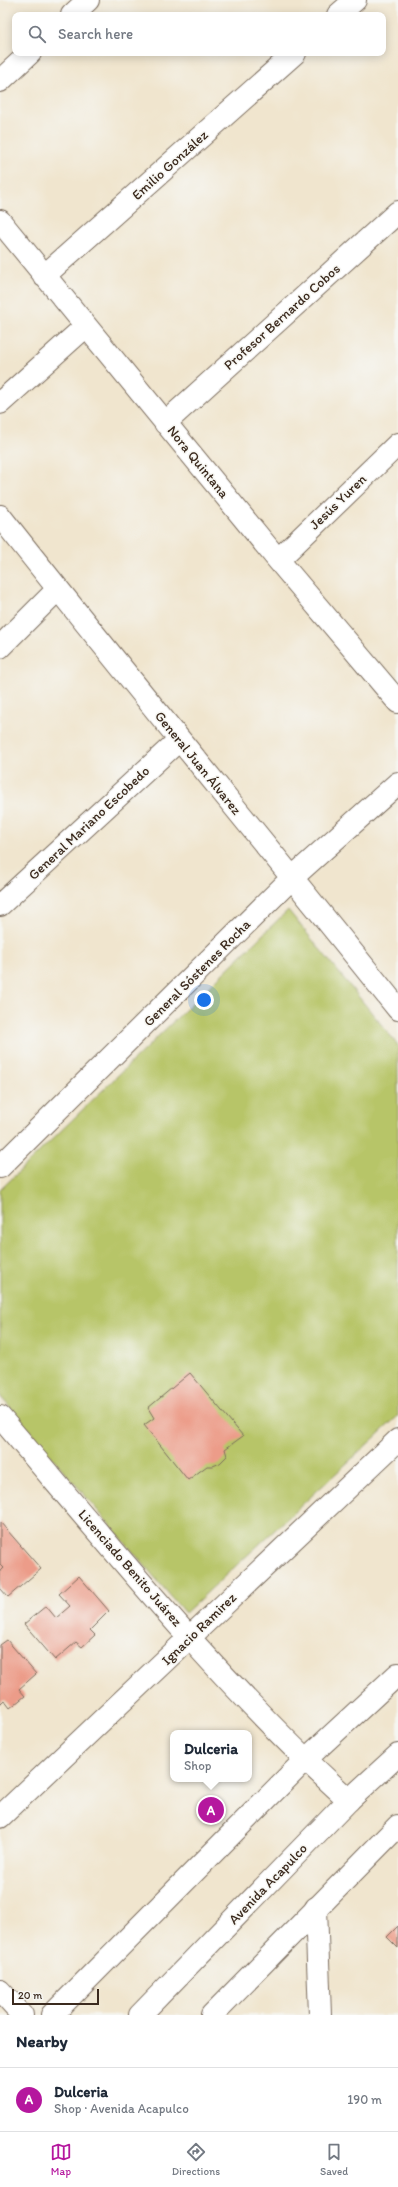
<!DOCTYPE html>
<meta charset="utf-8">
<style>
:root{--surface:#fff;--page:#f2f2f3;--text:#1f2937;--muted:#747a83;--line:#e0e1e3;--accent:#b5179e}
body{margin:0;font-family:Itim,sans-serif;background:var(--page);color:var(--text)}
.scale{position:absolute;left:12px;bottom:10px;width:87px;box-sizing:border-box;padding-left:4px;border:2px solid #3b2a1e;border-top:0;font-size:11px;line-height:14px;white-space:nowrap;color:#3b2a1e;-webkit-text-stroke:3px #f6f6f2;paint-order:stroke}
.you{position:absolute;left:204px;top:1000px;width:14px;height:14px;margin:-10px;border:3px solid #fff;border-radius:50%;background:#1a73e8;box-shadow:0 0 0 6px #1a73e833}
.badge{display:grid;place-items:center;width:26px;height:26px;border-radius:50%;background:var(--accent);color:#fff;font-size:13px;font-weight:700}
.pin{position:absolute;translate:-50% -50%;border:2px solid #fff;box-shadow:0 1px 4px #0006}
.popup{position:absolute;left:170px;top:1730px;width:82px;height:52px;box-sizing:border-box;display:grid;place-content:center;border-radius:8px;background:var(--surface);filter:drop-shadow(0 1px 3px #0005);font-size:13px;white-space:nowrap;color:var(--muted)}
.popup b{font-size:15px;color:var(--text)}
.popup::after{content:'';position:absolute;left:50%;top:100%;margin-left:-8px;border:8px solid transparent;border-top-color:var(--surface)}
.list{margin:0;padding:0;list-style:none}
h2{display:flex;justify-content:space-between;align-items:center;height:52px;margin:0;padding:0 16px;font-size:17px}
h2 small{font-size:13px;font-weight:400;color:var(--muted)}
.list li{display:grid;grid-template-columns:26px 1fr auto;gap:12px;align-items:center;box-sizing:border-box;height:64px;padding:0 16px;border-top:1px solid var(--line)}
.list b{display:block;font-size:15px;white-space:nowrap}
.list p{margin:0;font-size:13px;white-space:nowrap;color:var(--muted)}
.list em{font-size:13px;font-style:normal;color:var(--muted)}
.icon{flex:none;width:22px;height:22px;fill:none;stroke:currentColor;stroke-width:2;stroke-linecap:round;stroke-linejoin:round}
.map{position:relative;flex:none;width:398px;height:2015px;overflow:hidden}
.search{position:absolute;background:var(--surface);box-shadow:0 2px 10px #0003;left:12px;right:12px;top:12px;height:44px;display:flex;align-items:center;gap:10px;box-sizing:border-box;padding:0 14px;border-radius:8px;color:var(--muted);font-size:15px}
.sheet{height:116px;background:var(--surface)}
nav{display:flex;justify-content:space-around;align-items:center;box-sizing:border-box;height:56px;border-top:1px solid var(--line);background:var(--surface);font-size:11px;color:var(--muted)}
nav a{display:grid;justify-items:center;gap:2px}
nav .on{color:var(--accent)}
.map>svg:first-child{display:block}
.green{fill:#b7c567;stroke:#797842}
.building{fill:#ec9c89}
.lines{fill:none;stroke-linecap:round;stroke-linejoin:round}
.minor-casing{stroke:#7a6b5c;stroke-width:24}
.major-casing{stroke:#7a6b5c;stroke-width:24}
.minor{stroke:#fff;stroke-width:22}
.major{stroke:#fff;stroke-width:22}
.labels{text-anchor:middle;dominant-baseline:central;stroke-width:3;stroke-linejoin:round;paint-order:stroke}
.street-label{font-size:14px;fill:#3b2a1e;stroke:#f6f6f2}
</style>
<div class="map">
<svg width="398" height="2015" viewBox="0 0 398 2015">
<rect width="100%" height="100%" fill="#f6f6f2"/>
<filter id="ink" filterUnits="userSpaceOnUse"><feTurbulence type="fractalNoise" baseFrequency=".025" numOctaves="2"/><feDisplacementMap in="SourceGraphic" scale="8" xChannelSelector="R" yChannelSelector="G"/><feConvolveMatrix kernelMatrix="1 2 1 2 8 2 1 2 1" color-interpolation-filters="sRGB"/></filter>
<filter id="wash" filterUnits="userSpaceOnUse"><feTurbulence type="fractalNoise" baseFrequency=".012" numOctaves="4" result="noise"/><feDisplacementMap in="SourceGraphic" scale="16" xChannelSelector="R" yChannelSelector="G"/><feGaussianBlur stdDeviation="0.9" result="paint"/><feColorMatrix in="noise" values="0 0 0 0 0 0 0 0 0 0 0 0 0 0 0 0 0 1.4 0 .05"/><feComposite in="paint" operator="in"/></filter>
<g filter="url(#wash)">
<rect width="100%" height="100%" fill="#f0e5ce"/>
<path class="green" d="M288,910L398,1045V1416L185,1613L0,1396V1190Z"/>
<g id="blocks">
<path class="building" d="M190,1373L243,1436L225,1449L227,1456L220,1463L213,1466H207L188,1480L144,1425L154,1418L148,1408Z
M0,1522L41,1569L8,1597L0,1588V1571L3,1568L0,1565Z
M79,1576L109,1611L90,1630L95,1635L82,1647L76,1642L55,1660L24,1624L46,1606L56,1618L70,1606L59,1594Z
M7,1640L36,1674L19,1689L25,1696L10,1708L4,1700L0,1704V1645Z
M398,1926V1948L387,1937Z"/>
</g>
</g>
<g filter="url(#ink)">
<use href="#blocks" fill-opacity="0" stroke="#7a6b5c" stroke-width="1"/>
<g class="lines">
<g class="minor-casing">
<path id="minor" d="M72,15L88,0
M338,15L355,0
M0,81L30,53
M0,221L278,560L398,702
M44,276L295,53
M0,403L86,326
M165,423L398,212
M0,516C131,682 266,844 398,1009
M278,560L398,444
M0,647L58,589
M0,905L179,740
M0,1167L293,877L398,783
M0,1417C112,1548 221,1684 349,1800
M0,1817L398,1440
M316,1908L320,2015
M0,1991L22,2015
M52,2015L305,1760L398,1674"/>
</g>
<g class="major-casing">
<path id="major" d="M140,2015L349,1800L398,1755
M212,2015L398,1826"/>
</g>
<use href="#minor" class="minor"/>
<use href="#major" class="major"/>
</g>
</g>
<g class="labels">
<g class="street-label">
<text transform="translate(170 165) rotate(-42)">Emilio González</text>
<text transform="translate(282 317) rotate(-42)">Profesor Bernardo Cobos</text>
<text transform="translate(198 462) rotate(51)">Nora Quintana</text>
<text transform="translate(338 502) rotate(-44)">Jesús Yuren</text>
<text transform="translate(198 763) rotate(51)">General Juan Álvarez</text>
<text transform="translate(89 823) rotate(-43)">General Mariano Escobedo</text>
<text transform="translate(197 973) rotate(-45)">General Sóstenes Rocha</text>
<text transform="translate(130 1568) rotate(49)">Licenciado Benito Juárez</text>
<text transform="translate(199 1629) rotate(-44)">Ignacio Ramirez</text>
<text transform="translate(268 1884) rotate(-46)">Avenida Acapulco</text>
</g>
</g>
</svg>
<div class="scale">20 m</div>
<div class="you"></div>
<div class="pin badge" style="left:211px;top:1810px">A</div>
<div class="popup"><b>Dulceria</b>Shop</div>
<div class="search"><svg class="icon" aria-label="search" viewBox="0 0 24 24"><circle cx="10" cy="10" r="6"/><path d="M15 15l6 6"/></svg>Search here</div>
</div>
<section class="sheet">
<h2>Nearby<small></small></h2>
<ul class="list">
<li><span class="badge">A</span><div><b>Dulceria</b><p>Shop · Avenida Acapulco</p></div><em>190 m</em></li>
</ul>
</section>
<nav>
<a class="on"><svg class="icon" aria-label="map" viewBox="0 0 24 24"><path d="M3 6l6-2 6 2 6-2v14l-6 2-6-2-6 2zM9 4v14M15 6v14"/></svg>Map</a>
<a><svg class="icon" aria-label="directions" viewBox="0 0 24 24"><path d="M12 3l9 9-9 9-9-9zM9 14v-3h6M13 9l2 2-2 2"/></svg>Directions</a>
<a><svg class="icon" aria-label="saved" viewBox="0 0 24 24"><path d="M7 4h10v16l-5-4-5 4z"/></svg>Saved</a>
</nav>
